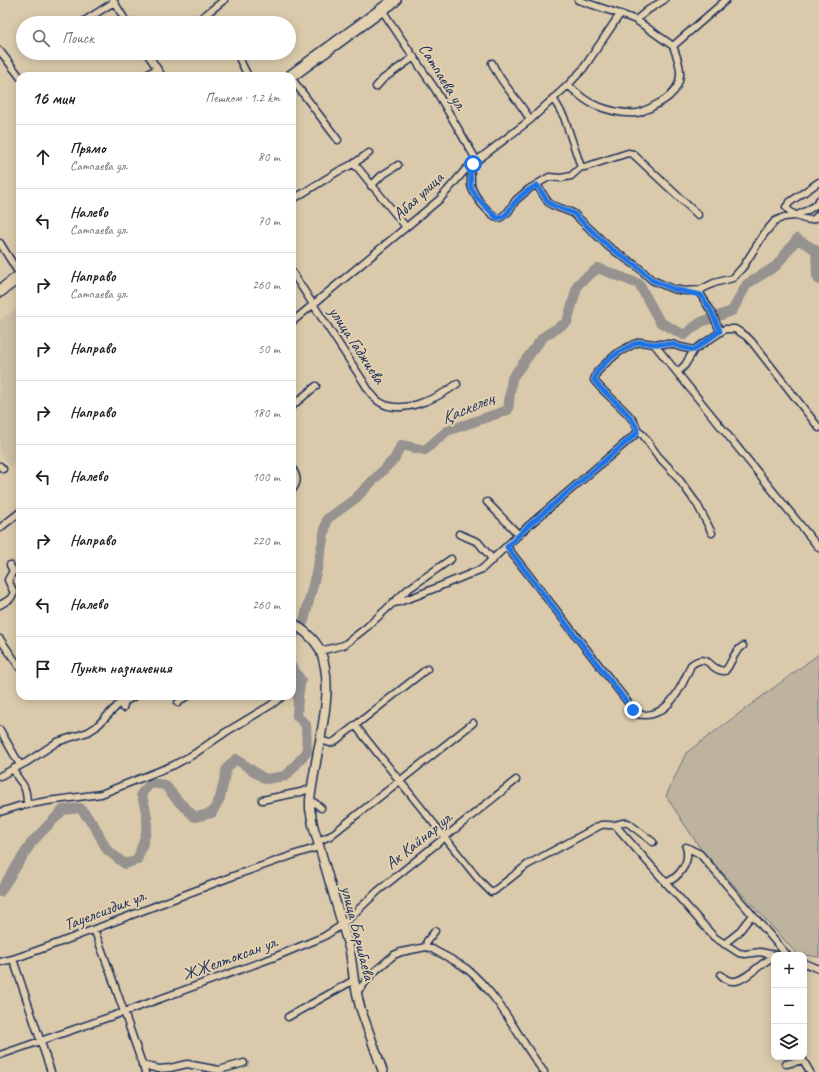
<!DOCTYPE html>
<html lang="ru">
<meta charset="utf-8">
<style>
:root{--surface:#fff;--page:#f6f6f6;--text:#202124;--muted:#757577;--line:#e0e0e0}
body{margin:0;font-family:Caveat,sans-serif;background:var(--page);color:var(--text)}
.controls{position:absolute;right:12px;bottom:12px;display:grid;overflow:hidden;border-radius:8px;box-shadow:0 2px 10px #0003}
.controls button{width:36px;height:36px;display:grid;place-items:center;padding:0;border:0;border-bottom:1px solid var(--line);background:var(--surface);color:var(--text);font:20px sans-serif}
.stop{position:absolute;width:12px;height:12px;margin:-9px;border:3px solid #1a73e8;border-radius:50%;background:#fff}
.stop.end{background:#1a73e8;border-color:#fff;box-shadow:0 1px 4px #0008}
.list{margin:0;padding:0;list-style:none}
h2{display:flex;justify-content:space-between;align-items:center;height:52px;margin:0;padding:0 16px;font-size:17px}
h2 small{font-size:13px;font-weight:400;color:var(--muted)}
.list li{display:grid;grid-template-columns:26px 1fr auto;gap:12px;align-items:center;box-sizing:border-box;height:64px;padding:0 16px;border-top:1px solid var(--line)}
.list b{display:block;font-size:15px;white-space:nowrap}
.list p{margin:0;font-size:13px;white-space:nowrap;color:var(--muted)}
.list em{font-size:13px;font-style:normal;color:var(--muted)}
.icon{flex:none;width:22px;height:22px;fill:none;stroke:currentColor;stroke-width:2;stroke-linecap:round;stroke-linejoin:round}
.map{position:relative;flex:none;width:819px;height:1072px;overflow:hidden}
.search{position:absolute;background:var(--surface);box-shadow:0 2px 10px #0003;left:16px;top:16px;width:280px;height:44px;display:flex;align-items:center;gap:10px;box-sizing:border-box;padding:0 14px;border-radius:22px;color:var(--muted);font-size:15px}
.panel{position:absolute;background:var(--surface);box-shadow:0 2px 10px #0003;left:16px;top:72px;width:280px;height:628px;border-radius:12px}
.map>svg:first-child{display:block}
.built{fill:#cbbea5}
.green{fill:#beb39f;stroke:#6c717e}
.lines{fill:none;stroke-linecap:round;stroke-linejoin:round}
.river{stroke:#959290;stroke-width:10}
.street-casing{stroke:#1b2f5e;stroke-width:9}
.secondary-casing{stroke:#1b2f5e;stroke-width:11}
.highway-casing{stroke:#1b2f5e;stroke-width:14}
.street{stroke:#e2d0ae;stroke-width:6}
.secondary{stroke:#e2d0ae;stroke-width:8}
.highway{stroke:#e2d0ae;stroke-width:11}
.route{stroke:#1a73e8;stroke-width:5}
.labels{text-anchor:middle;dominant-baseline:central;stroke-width:4;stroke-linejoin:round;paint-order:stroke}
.street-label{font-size:17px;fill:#1b2f5e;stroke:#e2d0ae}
.water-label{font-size:18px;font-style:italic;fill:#2d3e66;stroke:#e2d0ae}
</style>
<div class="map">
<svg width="819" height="1072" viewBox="0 0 819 1072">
<rect width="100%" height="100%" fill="#dacaab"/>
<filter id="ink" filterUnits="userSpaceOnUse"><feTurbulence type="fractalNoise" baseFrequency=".025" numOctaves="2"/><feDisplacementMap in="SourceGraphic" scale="8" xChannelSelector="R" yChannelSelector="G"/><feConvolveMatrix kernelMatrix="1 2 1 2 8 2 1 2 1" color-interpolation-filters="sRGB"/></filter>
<g filter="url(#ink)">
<path class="built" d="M20,306V458L10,466L0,453V320Z"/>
<path class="green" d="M819,654V957L797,954L700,848L666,796L686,753Z"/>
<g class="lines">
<path class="river" d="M301,625L304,621L318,565L327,519L355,499L395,458L401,445L425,450L447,431L508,410L512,378L543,337L567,322L578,284L598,268L639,284L660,322L684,335L701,322L732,311L747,284L776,266L797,239L816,250L817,276L819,280
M292,638L296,632
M0,892L32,842L63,810L80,808L94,825L107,850L125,864L137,860C147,832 152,824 141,794L151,783L165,785L178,801L195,817L212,813L220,798L227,768L236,759L265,779L286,776L307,752L306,725L297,716L298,697L301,680L292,667"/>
<g class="street-casing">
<path id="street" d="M113,0L127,23
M578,0L620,14L636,20L673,46
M382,10L435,89L477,161
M636,20L648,10L664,0
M81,23L114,2
M195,23L224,0
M673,46L726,0
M0,51L20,77
M147,53L162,76
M150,58L156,53
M240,60L248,76
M492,63C502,86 519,99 530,120
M144,76L157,69
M292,79L338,140
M568,85C576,92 584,101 595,105C607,110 623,114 637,113C640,113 644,110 648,109C662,102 679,94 680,75C681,65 676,55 673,46
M376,87L383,79L414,57
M553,98L564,117L581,167
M353,164L358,168L406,227
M470,166C471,172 471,179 471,185C473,195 490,217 500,218L508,212L516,200L529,189L549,177L561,178L571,176L581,167
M581,167H585L628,153L633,154L698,215
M819,182L790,202L786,207C791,214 805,222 814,219C815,218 818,215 819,214
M537,185L548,202L552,205L573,213L609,247L638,267L652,280L673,289L685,291L700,290L714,283L733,278L743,267L764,234L775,221L784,217L795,216L808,210L817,204L819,200
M371,186L381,176L398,165
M292,200L337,172L353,164L369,153
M0,243L20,275
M292,272L363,381C367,388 372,396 378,401C400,417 438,398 457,384
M700,290L701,295L711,311L720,331
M292,322L428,209L440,199L466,169L530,120L568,85L583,69L620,14
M654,344L819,548
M678,372L685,365L694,350L725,329H735L746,336L752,342L819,428
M292,406L316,386
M638,431L643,435L658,456L675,474L697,504L712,533
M0,466L3,469
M292,468C297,476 299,482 292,490
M487,502L519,535
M0,528L20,512
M459,534L478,542L493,560
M507,547L637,714C667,721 682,687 691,665C709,651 710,672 725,671C733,662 732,653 743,646
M394,603L399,602L416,596L482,569L527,527L637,433C641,419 602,393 594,380L597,372L606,363L619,352L634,344L640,342L654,344H672L680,347L694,350
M0,605L10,599L14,593L8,580L13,571L10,565
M0,639L20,668
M320,651L344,645L367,627L407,590L451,559
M126,701L135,696
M178,703L185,697L189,696
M123,708L126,697
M355,725L479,880L491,892L494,891L527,865L601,825C606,824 611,826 615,825C620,824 623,822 628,823L653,842
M0,730L20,765
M320,740L330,743L334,742L427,669
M14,768C16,779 19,778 23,785C27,791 27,799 27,805
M0,776L27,762L57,742L88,732L96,727L127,696
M310,799L321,808
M262,800L301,792L312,788
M0,812L19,806L48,801L101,794L174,765L194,754L226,732L271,705L283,696
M615,825L714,937L739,953L745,954L760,952L775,955
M318,841L330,836L473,723
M686,847L700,854L787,955
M665,883C679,878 691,862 686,847
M94,929L110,972L145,1072
M724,944L738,933L752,915
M426,947L427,941L435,931
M13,959L51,1072
M0,962L13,959L61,942L236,875L299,853L319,847
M804,963L819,969
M721,975C724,978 728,981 732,981C744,983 762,961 774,957
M357,992L374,972L394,955L401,952L426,947L432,949C443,955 456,961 467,969C501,997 518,1038 544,1072
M288,1017L354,980
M0,1055L124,1012L272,958L323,937L342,925L378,891L516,780
M786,1064L803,1060L810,1072
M142,1065L159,1069L170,1068L187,1064L219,1070L244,1063"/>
</g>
<g class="secondary-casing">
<path id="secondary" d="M292,622C303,630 314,638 320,650C332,679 325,712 320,741C316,760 313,780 310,799V809L313,825L350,951L354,980L360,1007L383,1072"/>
</g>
<g class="highway-casing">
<path id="highway" d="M291,76L395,0
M0,291L20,276"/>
</g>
<use href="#street" class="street"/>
<use href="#secondary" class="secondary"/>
<use href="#highway" class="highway"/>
</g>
</g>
<g class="lines" filter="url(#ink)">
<path class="route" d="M473,164L470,166L471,187L477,198L497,218C507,219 511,205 518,199C523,193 530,189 537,185L548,202L552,205L573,213L609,247L638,267L652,280L673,289L701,295L711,311L720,331L694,350L680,347L672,344H654L640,342L634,344L619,352L606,362L597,372L594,380L597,384C605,394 640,420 637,433L527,527L507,547L633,710"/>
</g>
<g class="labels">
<g class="street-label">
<text transform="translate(443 77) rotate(58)">Сатпаева ул.</text>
<text transform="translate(418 196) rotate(-43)">Абая улица</text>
<text transform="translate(357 345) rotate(57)">улица Гаджиева</text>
<text transform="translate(419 840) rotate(-39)">Ак Кайнар ул.</text>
<text transform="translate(105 910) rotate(-21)">Тауелсиздик ул.</text>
<text transform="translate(358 933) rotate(76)">улица Барибаева</text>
<text transform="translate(230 958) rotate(-20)">ЖЖелтоксан ул.</text>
</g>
<g class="water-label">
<text transform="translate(467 408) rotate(-23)">Қаскелең</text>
</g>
</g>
</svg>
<div class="controls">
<button>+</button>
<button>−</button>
<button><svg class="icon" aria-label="layers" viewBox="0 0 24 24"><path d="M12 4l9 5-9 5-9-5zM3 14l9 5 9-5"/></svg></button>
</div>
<div class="stop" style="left:473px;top:164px"></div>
<div class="stop end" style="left:633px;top:710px"></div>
<div class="search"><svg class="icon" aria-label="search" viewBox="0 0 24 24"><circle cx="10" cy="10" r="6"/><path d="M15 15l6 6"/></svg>Поиск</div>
<section class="panel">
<h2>16 мин<small>Пешком · 1.2 km</small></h2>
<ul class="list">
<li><svg class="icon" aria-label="ahead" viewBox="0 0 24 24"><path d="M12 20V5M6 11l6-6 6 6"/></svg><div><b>Прямо</b><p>Сатпаева ул.</p></div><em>80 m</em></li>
<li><svg class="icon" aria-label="left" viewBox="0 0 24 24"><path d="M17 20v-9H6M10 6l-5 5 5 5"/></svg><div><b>Налево</b><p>Сатпаева ул.</p></div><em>70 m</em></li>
<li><svg class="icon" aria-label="right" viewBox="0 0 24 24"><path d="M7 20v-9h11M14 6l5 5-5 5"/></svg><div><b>Направо</b><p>Сатпаева ул.</p></div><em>260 m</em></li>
<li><svg class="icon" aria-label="right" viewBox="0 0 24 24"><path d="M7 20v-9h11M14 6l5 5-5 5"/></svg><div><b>Направо</b></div><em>50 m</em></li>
<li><svg class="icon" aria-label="right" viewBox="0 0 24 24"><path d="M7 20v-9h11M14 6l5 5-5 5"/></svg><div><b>Направо</b></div><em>180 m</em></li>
<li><svg class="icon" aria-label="left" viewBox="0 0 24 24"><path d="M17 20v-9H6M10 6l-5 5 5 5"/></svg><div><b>Налево</b></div><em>100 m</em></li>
<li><svg class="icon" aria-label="right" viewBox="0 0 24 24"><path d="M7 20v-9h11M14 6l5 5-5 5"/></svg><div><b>Направо</b></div><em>220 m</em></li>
<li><svg class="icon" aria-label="left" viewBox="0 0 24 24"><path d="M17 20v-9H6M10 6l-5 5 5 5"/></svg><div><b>Налево</b></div><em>260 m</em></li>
<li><svg class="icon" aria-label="arrive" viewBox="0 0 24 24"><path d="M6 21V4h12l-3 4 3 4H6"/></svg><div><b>Пункт назначения</b></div></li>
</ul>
</section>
</div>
